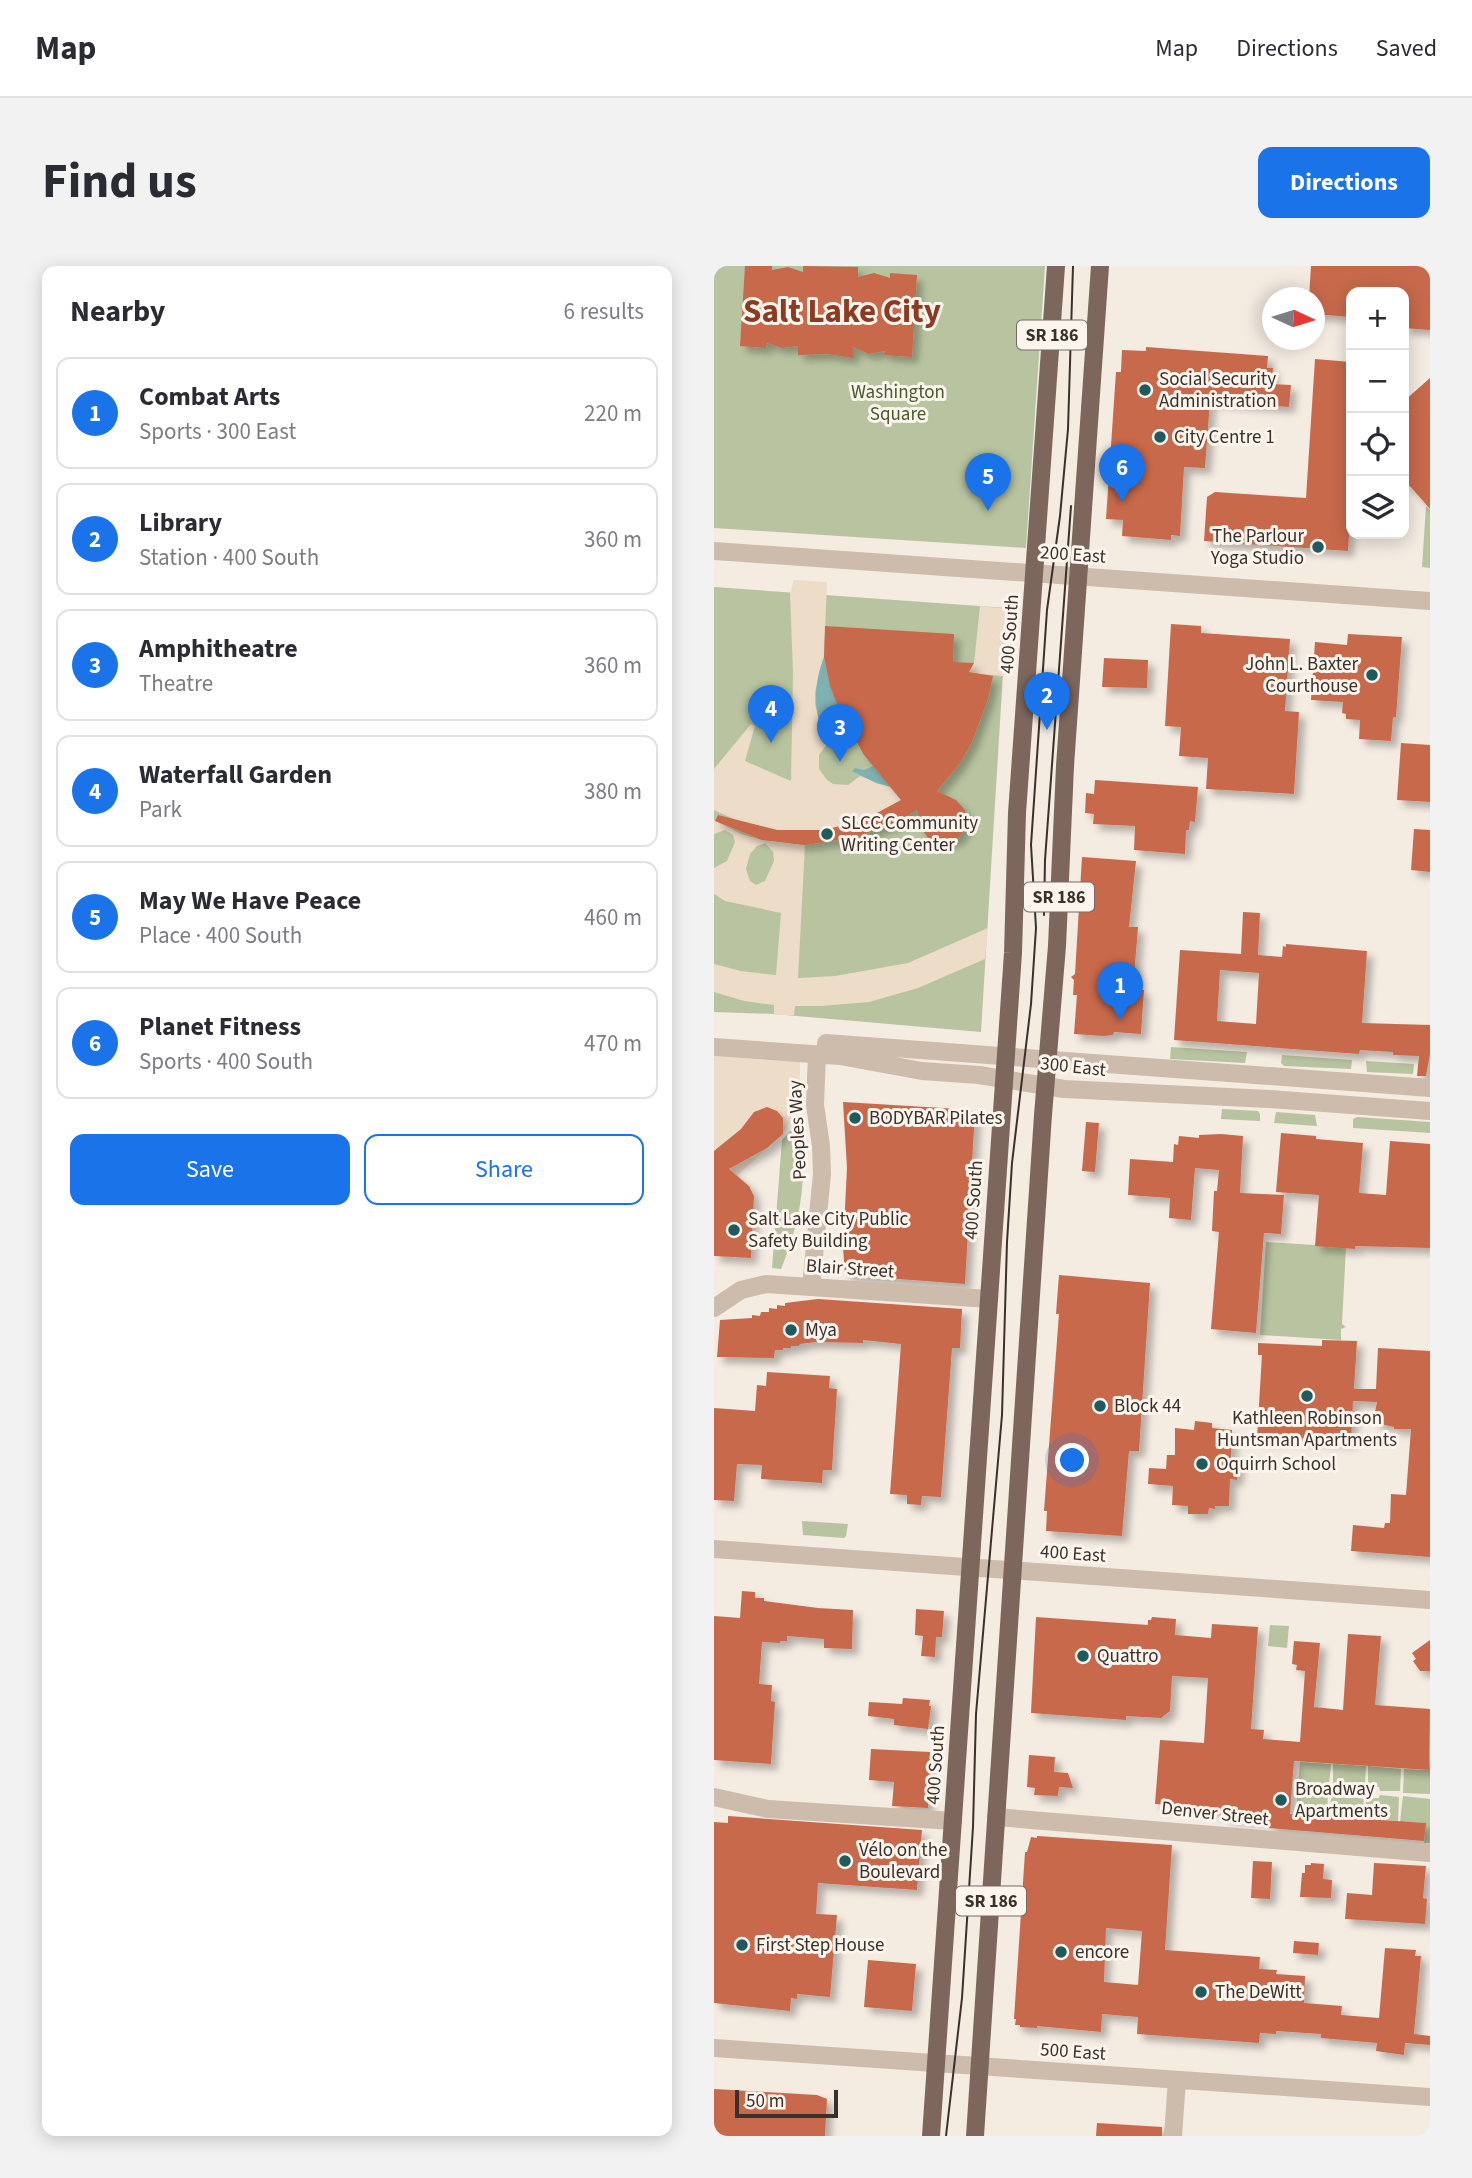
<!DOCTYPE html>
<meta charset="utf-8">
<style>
:root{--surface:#fff;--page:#f2f2f3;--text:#2b2b33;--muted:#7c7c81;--line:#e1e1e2;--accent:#1a73e8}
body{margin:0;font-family:"Source Sans 3",sans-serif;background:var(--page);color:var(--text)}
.controls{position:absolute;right:21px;top:21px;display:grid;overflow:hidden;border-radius:14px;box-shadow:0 4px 18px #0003}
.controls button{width:63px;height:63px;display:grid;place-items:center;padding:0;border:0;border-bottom:2px solid var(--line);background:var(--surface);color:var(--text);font:35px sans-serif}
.compass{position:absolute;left:548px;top:21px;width:63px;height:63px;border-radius:50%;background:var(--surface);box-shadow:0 4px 18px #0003;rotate:94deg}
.scale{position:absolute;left:21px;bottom:18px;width:103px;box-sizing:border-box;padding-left:7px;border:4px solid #3b302b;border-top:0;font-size:19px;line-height:24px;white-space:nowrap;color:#3b302b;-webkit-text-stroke:5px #fbf5ee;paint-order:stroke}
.you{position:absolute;left:359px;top:1195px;width:24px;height:24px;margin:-18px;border:5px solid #fff;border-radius:50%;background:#1a73e8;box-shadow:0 0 0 10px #1a73e833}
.badge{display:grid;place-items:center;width:46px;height:46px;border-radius:50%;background:var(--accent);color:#fff;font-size:23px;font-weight:700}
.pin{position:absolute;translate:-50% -58px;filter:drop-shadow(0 2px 4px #0008)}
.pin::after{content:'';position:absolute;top:37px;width:24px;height:21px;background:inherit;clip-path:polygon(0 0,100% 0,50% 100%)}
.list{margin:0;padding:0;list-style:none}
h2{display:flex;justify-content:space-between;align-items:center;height:91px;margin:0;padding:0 28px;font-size:30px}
h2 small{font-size:23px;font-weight:400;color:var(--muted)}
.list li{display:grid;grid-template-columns:46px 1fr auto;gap:21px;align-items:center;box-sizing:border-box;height:112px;margin:0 14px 14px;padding:0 14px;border:2px solid var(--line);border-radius:14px}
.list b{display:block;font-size:26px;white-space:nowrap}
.list p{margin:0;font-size:23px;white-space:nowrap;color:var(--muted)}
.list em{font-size:23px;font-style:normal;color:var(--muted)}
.actions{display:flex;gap:14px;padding:21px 28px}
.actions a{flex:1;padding:16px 0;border:2px solid var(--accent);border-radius:14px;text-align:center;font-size:24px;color:var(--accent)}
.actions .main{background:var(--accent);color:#fff}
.icon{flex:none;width:38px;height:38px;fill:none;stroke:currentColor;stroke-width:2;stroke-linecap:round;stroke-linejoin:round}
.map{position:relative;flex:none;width:716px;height:1870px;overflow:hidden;border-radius:14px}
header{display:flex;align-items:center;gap:42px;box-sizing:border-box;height:98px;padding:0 35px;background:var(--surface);border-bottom:2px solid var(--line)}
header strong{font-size:33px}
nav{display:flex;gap:38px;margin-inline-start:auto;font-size:24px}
.intro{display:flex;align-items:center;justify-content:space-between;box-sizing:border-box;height:168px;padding:0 42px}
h1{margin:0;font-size:49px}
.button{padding:18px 32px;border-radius:14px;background:var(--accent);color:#fff;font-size:24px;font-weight:700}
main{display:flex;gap:42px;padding:0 42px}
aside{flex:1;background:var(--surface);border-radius:14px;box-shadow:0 4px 18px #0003}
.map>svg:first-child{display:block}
.green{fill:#b8c4a0}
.plaza{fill:#ecdcc8;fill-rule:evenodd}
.water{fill:#7fb0b2}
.building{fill:#c8694b;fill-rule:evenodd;filter:url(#shadow)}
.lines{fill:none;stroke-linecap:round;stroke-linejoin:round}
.minor{stroke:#cdbbac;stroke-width:18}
.major{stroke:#7d675c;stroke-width:18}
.tram{stroke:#3b302b;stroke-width:2}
.poi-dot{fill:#1f5a5e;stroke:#fbf5ee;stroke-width:2.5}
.labels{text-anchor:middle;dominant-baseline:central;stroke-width:6;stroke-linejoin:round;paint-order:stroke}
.shield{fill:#fbf5ee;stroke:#756b66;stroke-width:2}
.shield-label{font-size:18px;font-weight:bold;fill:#3b302b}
.poi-label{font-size:19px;fill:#3b302b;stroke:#fbf5ee;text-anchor:start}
.park-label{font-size:19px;fill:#4a5a2e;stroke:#fbf5ee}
.street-label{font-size:19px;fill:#3b302b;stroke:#fbf5ee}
.town-label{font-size:33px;font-weight:bold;fill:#8c3b22;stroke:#fbf5ee}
</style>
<header>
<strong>Map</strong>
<nav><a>Map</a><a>Directions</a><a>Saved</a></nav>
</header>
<div class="intro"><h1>Find us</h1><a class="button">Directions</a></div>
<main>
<aside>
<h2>Nearby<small>6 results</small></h2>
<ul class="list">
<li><span class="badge">1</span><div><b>Combat Arts</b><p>Sports · 300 East</p></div><em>220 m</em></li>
<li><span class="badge">2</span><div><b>Library</b><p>Station · 400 South</p></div><em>360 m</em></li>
<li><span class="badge">3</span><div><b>Amphitheatre</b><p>Theatre</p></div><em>360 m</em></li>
<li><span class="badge">4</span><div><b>Waterfall Garden</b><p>Park</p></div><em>380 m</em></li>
<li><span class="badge">5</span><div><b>May We Have Peace</b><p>Place · 400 South</p></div><em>460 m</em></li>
<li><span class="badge">6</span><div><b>Planet Fitness</b><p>Sports · 400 South</p></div><em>470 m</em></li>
</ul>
<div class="actions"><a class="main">Save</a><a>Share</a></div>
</aside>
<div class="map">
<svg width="716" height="1870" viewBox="0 0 716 1870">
<defs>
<filter id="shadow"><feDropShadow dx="6" dy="6" stdDeviation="3.5" flood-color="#0004"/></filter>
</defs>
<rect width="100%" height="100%" fill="#f4ebe1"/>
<path class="green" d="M0,0H331L312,282L0,262Z
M712,240L716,244V302L708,301Z
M0,321L293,342L267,766L60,748L0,746Z
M457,781L533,786L531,797L456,793Z
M568,789L638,794L637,803L570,800L567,797Z
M652,795L700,798L699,808L653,806Z
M508,843L544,845L546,848V855L507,853Z
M562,846L601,849L603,860L560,857Z
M643,851L716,856V867L639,862V853Z
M84,857C95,910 87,953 67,1003L58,1002L68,874Z
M552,976L632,981L628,1058L632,1061L627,1063V1074L546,1069Z
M88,1255L134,1258L132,1270L130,1272L89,1269Z
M556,1359L575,1360L573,1382L554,1380Z
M716,1488V1528L689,1527L690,1503L715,1504Z
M586,1496L617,1498L615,1520H584Z
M619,1498L652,1500L651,1519H638L637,1524L619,1522Z
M654,1500L687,1503L686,1525H666L665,1521L654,1520Z
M584,1523L614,1525L613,1551L582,1548Z
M618,1525L636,1526L638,1531L650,1533L648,1553L615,1551Z
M666,1529L685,1531L684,1555L651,1553L652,1533L665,1532Z
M689,1530L716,1533V1577H710L711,1557L686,1556Z"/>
<path class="plaza" d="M80,314L113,316L110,391L101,426V438L108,464L114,477L105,489V503L113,514L119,518L134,519L146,510L177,521L188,534L160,549L137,558L110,564H63L24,555L0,544V503L37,458L41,460L31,495L77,515L79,407L76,327Z
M266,340L296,343L292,408L288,410L268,408L267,418L249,416L260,397Z
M0,554L27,568L48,574L91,579L84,712L121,710L194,697L274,662L271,693L204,722L155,736L107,740H81L80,749H60V739L30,735L0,726V698L27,705L62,709L67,647L11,635L0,628V602L13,595L21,576L19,569L11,564L0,568ZM51,577L59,586L60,595L51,615L42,619L36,615L32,603L36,588L43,580Z
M0,790L86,796L85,847L62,874L23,910H0Z"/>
<path class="water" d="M110,391L116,420L136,466L129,475L127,486L122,488C99,459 97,425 110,391Z
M159,500L177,521L162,517L138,505L141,502L150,504Z"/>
<path class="building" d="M31,0H58V4L74,1L89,6V0L144,1V11L160,7L176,12V7L203,9L198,91L170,89L171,85L155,88L139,81V92L113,88L84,89V80L68,82L53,77L52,82L26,80Z
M597,0H716V64L690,62V26H637V51L600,48V32H595Z
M432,81L554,90L553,102H559L558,118L577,119L575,141L496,135L491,202L470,201L466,270L457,269V274L408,270L409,254L392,253L402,106H407L408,84L432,85Z
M601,93L637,96V237L634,285L490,275L493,231L501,226L592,232Z
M716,112V243L696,220H690V135Z
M457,358L487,360V367L576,373L571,445L585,446L580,528L492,523L494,492L465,490L467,461L451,460Z
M111,360L240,368L239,396L260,397L255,406L279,410L274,433L258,476L246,497L223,525L242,534L251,544L253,557L247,569L243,573L231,577L214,572L207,562L203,544L182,557L139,572L91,579L48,574L1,555L4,549L63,564H110L150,554L187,534L150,489L126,445L116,420L110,391Z
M634,368L688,371L682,451H679L677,475L645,473L646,454L632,453V448L628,447L629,436L597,434L601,376L633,379Z
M390,392L434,394L433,422L388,421Z
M687,477L716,479V536L683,534Z
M381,514L484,521L481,556L476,555L475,564H472L471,588L420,584L421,560L379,558L380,548L371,547L372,527L380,528Z
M700,563L716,564V606L697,604Z
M368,591L422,595L415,661H424L419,723L430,724L427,768L400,766L399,769L390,770L360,768L363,729H359L360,714L357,711L361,708Z
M529,646L546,647L544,689L568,691L569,680L572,681V678L653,685L648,757L716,759V788L712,810H703L705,790L679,789V786L646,784L645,788L460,774L466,684L527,688ZM506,704L545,707L542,758L503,755Z
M129,836L245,843L244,844L261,846L251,1018L131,1009L129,981L133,902Z
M53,841L63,845L69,852V868L53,882L15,903L35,920L40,930L37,992L0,990V885L27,863L40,846Z
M372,856L385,857L381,906L368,905Z
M567,867L602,870V873L649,877L645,927L672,929L676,875L716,878V982L641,980V983L601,980L605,929L562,926Z
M507,868L529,870L526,927L570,929L567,968L550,967L542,1067L497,1063L505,966L498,965L500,925H503L505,904L481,902L477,954L455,952L456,932L414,929L416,893L459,896L460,878L464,879L465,870L485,872V869Z
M345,1009L436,1017L425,1185H415L408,1270L332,1265L333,1245H330L345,1048H342Z
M104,1033L248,1043L246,1082H238L227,1231L208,1230L207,1239L193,1238V1229L176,1228L187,1078L149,1074V1077L102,1076L86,1078L85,1080H77V1082H69V1084H61L60,1092L3,1091L6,1054L38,1052V1049L46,1050L47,1046H55V1042L63,1043V1039L71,1040V1037Z
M608,1074L643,1075L640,1123H662L664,1082L716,1085V1291L637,1285L639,1259L670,1262L671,1257H676L677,1228L692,1229L697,1163H680V1161L659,1156L663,1136L639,1135L637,1176L566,1171V1174L543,1172L548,1089H544V1077L608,1080Z
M53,1106L116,1110L115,1122L123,1123L118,1204H109L108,1217L47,1213L48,1199L23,1198L20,1235L0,1234V1142L41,1145L43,1119L52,1120Z
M481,1155L498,1157V1162L518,1164L517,1193H525L523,1214L516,1213L515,1240H501V1243L495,1242L494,1248H474V1240L458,1239L459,1220L434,1218L435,1202L452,1203L453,1189H461V1162L480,1164Z
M28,1325L41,1326V1332H50V1335L104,1342L139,1344L138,1383L110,1382V1373L73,1370V1375H66V1377L48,1376L45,1418L58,1419L57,1435L61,1436L57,1498L0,1494V1350L26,1352Z
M202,1343L230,1345L228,1371H222L221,1391L207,1390L209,1370L201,1369Z
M322,1351L434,1359V1354H437L438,1351L462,1353L461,1369L497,1372L498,1358L544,1361L537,1463L550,1464L549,1473L586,1476L591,1405L582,1404L583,1399L578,1398L580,1375L606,1377L600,1441L629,1444L634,1368L667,1370L661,1439L716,1443L715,1504L580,1495L576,1548L712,1557L710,1575L555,1562V1555L511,1552L512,1547L497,1546L498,1542L441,1538L446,1474L490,1477L494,1412L458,1410L456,1445L447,1452L412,1450V1454L317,1447Z
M716,1374V1405H706L699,1395L702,1393L698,1387Z
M189,1432L216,1434L215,1440H217L214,1463L180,1459V1453L154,1450L155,1436L188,1438Z
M157,1483L216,1486L214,1542L178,1540L180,1516L155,1514Z
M315,1489L341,1491L340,1506L354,1507L359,1522L345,1521L344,1530L320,1529L321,1522L313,1521Z
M14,1550L208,1564L203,1624L104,1617L102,1648L123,1649L116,1731L83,1728V1733L77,1732L76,1745L0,1737V1556L14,1557Z
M323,1570L458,1579L451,1684L546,1691L545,1703L563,1704L562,1708L591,1710L590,1737L628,1740L627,1749L665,1752L671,1682L702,1684L701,1690H707L700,1768L716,1770V1779L691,1777L690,1789L662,1785L663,1777L607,1772V1768L562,1765V1768L546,1767L545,1777L423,1768L424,1751L388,1748L387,1766L323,1760V1762L306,1761V1759H301L302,1753H300L311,1586H313L317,1571L323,1572ZM392,1662L428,1665L424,1719L390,1716Z
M539,1595L558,1596L556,1633L537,1632Z
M597,1597L610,1598L609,1613L618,1614L617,1632L586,1631L588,1607H591V1599H597Z
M660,1597L712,1600L709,1632L713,1633L711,1658L631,1653L633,1627L658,1629Z
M580,1675L605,1677L604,1689L579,1687Z
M154,1694L202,1698L198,1745L150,1741Z
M0,1823L103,1829L113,1833L111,1870H0Z
M383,1857L448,1861V1870H382Z"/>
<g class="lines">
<path class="minor" d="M0,285L716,335
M112,777L716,822
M0,781L126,790L208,805L265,809L350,823L555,833L716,845
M97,1021L108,908L107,880L101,839L103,788
M0,1042L27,1024L52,1018L275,1033
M0,1283L716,1334
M0,1531L54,1543L239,1555
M282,1551L716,1587
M0,1782L716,1831
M459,1870L463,1814"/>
<path class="major" d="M217,1870L299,687L303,547L342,0
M261,1870L329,849L343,680L351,500L386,0"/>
<path class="tram" d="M330,649L331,594L357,240
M232,1870L248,1732L259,1561L262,1448L288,1149L293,976L298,897L317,738L322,662L317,579L333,344L346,250L354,163L359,0"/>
</g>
<g class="poi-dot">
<circle cx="431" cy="124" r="7"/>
<circle cx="446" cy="171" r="7"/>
<circle cx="604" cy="281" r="7"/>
<circle cx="658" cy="409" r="7"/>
<circle cx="113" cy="568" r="7"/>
<circle cx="141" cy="852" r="7"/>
<circle cx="20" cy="964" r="7"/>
<circle cx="77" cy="1064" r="7"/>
<circle cx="593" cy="1130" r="7"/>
<circle cx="386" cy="1140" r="7"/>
<circle cx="488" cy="1198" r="7"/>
<circle cx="369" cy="1390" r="7"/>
<circle cx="567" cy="1534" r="7"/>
<circle cx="131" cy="1595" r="7"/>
<circle cx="28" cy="1679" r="7"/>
<circle cx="347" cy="1686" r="7"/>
<circle cx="487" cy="1726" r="7"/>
</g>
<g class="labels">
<g class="shield">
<rect x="303" y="54.5" width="70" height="29" rx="5"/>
<rect x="310" y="616.5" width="70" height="29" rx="5"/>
<rect x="242" y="1620.5" width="70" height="29" rx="5"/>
</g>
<g class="shield-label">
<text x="338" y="69">SR 186</text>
<text x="345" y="631">SR 186</text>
<text x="277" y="1635">SR 186</text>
</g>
<g class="poi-label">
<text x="445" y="113">Social Security<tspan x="445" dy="22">Administration</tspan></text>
<text x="460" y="171">City Centre 1</text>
<text x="590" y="270" text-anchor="end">The Parlour<tspan x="590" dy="22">Yoga Studio</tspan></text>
<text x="644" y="398" text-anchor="end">John L. Baxter<tspan x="644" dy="22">Courthouse</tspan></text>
<text x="127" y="557">SLCC Community<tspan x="127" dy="22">Writing Center</tspan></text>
<text x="155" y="852">BODYBAR Pilates</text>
<text x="34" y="953">Salt Lake City Public<tspan x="34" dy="22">Safety Building</tspan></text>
<text x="91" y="1064">Mya</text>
<text x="400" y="1140">Block 44</text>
<text x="593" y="1152" text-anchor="middle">Kathleen Robinson<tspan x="593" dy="22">Huntsman Apartments</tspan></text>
<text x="502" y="1198">Oquirrh School</text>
<text x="383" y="1390">Quattro</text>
<text x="581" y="1523">Broadway<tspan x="581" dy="22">Apartments</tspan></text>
<text x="145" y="1584">Vélo on the<tspan x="145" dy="22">Boulevard</tspan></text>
<text x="42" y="1679">First Step House</text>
<text x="361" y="1686">encore</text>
<text x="501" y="1726">The DeWitt</text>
</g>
<g class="park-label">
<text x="184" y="126">Washington<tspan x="184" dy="22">Square</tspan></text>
</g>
<g class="street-label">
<text transform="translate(359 289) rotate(4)">200 East</text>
<text transform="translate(296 368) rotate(-86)">400 South</text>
<text transform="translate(359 801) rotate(6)">300 East</text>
<text transform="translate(84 864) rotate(-93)">Peoples Way</text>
<text transform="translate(260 934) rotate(-86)">400 South</text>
<text transform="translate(136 1003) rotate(4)">Blair Street</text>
<text transform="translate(359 1288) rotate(4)">400 East</text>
<text transform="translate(222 1499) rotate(-86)">400 South</text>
<text transform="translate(501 1548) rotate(6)">Denver Street</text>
<text transform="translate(359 1786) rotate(4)">500 East</text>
</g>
<g class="town-label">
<text x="128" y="45">Salt Lake City</text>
</g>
</g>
</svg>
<div class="controls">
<button>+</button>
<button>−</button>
<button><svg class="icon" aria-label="locate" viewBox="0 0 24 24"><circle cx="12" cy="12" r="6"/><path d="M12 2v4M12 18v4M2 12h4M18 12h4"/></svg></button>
<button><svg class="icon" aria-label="layers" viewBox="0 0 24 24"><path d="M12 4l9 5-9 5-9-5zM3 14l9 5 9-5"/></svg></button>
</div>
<svg class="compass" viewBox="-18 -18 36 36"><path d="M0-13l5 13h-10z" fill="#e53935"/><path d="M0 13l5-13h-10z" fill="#7c7c81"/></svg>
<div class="scale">50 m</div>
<div class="you"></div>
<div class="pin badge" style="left:406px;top:754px">1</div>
<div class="pin badge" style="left:333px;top:464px">2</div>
<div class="pin badge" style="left:126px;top:496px">3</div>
<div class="pin badge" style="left:57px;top:477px">4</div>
<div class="pin badge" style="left:274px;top:245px">5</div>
<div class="pin badge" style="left:408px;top:236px">6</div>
</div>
</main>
